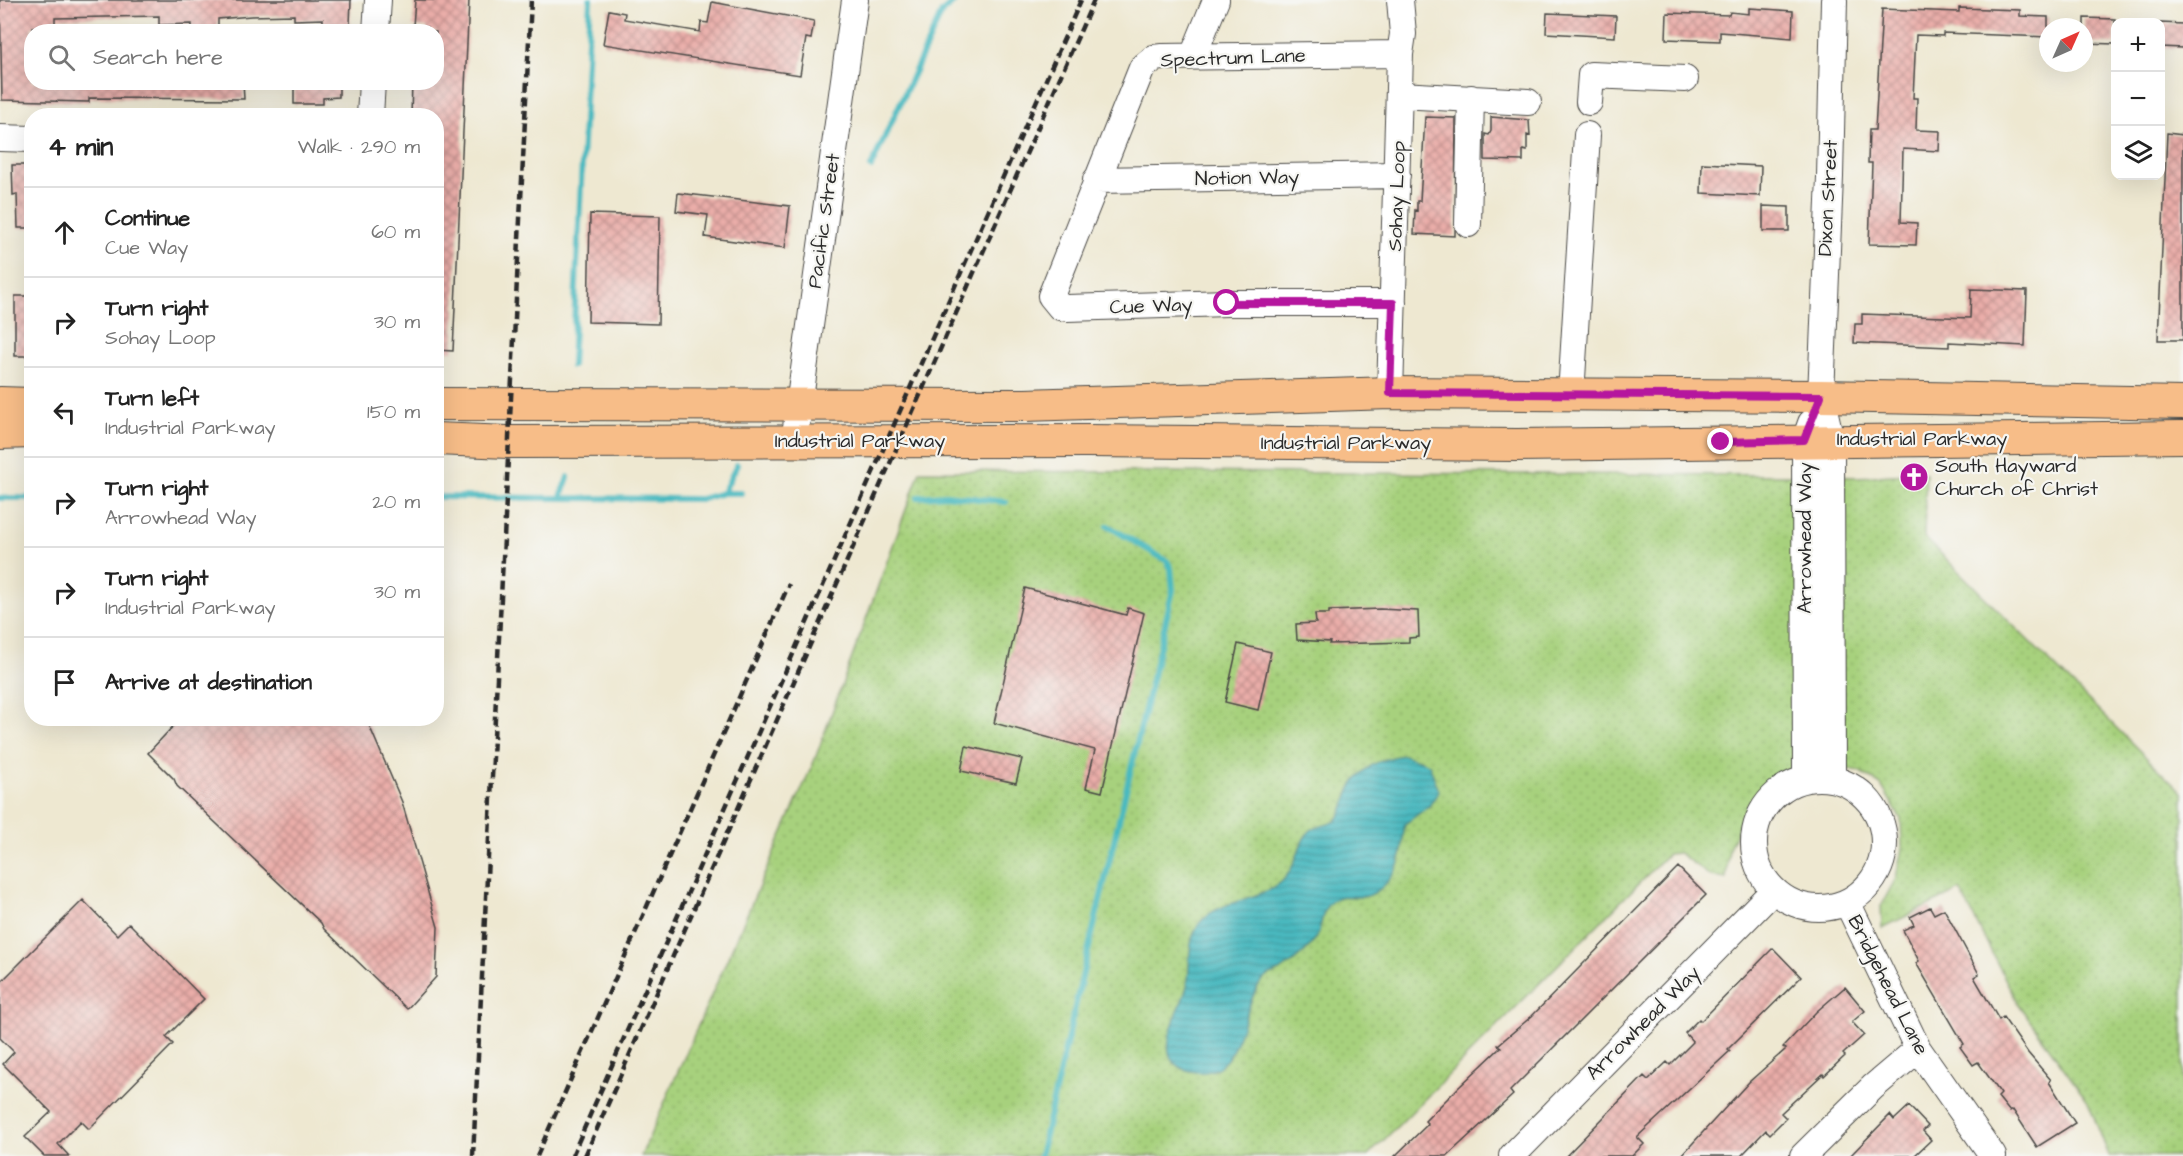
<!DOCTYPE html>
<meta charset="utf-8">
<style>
:root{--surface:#fff;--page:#f6f6f6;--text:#222;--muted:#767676;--line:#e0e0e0}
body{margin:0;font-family:"Architects Daughter",sans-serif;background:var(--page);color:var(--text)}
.controls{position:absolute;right:18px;top:18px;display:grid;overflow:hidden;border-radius:12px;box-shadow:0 6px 24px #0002}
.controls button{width:54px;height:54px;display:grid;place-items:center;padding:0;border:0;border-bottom:2px solid var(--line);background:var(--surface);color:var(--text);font:30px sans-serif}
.compass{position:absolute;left:2039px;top:18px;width:54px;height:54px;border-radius:50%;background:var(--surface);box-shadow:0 6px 24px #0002;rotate:45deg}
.stop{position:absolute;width:18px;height:18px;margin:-14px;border:4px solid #b5179e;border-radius:50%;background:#fff}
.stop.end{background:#b5179e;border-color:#fff;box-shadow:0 2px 6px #0008}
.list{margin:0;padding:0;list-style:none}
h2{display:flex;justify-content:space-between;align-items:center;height:78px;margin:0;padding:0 24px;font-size:26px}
h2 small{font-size:20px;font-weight:400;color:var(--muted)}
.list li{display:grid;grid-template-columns:39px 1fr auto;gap:18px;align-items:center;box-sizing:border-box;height:90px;padding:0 24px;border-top:2px solid var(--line)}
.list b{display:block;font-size:22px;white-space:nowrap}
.list p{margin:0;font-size:20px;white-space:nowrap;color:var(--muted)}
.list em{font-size:20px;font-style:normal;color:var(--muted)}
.icon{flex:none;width:33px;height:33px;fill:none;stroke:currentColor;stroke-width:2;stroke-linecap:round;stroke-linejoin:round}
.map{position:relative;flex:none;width:2183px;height:1156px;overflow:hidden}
.search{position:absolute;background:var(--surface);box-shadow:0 6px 24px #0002;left:24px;top:24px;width:420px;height:66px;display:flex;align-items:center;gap:15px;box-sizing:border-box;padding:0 21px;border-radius:24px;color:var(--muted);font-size:22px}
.panel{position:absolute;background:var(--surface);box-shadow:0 6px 24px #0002;left:24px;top:108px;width:420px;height:618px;border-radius:24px}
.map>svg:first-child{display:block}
.grass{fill:url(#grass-dots);stroke:#697e54;stroke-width:1.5}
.water{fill:url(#water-rules);stroke:#3a7276;stroke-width:1.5}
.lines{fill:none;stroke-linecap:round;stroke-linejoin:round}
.stream{stroke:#4ab9c0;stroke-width:6}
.building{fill:url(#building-cross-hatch)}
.minor-casing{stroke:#484744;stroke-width:28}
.major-casing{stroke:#484744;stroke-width:34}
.minor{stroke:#fff;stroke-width:26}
.major{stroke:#f7bd88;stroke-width:32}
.rail{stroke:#2b2b2b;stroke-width:4.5;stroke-dasharray:9 4.5;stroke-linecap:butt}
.route{stroke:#b5179e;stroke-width:8}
.labels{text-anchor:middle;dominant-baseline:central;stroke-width:4.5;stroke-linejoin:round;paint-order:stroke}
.street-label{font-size:20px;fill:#2b2b2b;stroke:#f6f6f2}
.poi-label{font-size:20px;fill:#2b2b2b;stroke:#f6f6f2;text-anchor:start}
</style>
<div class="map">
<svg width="2183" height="1156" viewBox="0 0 2183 1156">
<defs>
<pattern id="grass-dots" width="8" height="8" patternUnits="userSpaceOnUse" patternTransform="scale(1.5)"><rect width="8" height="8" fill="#a7d17d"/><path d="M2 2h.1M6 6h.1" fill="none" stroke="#90b46c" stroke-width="1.8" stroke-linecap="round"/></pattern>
<pattern id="water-rules" width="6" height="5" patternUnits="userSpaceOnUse" patternTransform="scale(1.5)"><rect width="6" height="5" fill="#4ab9c0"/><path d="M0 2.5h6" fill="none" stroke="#3e979c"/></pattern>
<pattern id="building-cross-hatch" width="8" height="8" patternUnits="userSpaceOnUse" patternTransform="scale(1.5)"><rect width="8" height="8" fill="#eaada9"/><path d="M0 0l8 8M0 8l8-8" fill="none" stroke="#be8d8a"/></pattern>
</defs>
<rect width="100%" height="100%" fill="#f6f6f2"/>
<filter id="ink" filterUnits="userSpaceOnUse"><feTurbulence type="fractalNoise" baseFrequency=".0167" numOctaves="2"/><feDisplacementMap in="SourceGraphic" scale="12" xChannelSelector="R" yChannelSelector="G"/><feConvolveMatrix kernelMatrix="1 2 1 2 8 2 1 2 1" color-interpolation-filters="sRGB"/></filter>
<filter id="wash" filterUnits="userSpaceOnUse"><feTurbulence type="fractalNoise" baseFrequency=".008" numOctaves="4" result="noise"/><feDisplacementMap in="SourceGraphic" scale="24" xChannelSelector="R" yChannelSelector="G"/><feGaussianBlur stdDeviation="1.35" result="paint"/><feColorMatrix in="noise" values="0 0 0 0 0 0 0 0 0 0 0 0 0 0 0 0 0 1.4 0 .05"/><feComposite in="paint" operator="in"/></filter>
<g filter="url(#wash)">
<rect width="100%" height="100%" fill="#eee8d1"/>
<path class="grass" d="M920,471L1786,475L1857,477L1926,473L1924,537L2183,794V1156H2109L2088,1102L2018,1004L1960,890L1882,928L1881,906L1896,878L1902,848L1901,819L1881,785L1859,771L1812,763L1775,778L1747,807L1729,849L1726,878L1710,876L1679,853L1668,854L1368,1156H641L815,759Z"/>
<path class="water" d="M1404,755L1429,764L1439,791L1429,806L1405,824C1402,835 1404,846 1401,856C1397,873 1382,894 1363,897C1351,898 1342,893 1332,901C1320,910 1323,926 1316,938C1308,950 1295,961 1283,969C1276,973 1269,974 1263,980C1240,1004 1243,1078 1196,1072C1143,1066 1182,1010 1187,986C1191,966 1186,943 1199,924C1213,903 1253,900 1275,887C1299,871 1296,842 1311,830C1317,826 1329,825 1336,821C1344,811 1346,798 1352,786C1362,767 1383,758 1404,755Z"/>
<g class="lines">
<path class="stream" d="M871,167L942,12L956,0
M572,366L590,0
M723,493H741
M436,497L701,499L723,493L737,465
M561,497L568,477
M918,497L946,495L1006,502
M0,498H32
M1040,1156L1173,590L1171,568L1167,561L1108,526"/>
</g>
<g id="blocks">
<path class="building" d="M0,0H351L350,25L323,24V19L294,20V15L251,16L218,19V32H192V24L159,25V16L55,18V27H32V82H243L244,99L89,98V102L2,100Z
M415,0H469L453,351L436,350V116H411L412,82H436V32H427V27L413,26Z
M712,2L814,21L811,39L806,38L800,75L603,44L609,10L625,13L624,19L700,32L701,22L708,23Z
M1749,8L1793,11L1792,38L1720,32V41L1666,39L1667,13L1729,15L1730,12L1749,14Z
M1959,8L2020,10V16L2048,17V37L1943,33V36L1916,35L1913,98H1917L1916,130L1940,131L1939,151L1903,149L1901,222L1917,223L1916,245L1869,244L1872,163H1868L1869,130H1875L1882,9L1959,12Z
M1547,13L1616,16L1615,37L1546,33Z
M2084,18L2115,19V44L2084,43Z
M2160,23L2183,24V48L2160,47Z
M294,82H339V97L323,98V104H294Z
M1425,117L1456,118L1455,236L1414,234L1415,210L1417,211V201H1420Z
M1491,117L1529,120L1530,136L1527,135V151L1523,150V161L1485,160V134L1489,135L1491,131Z
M2167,133L2183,135V340H2158Z
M1702,163L1761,166L1760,196L1701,193Z
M12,165H32V228H18L17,194L13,195Z
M678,193L790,206L785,248L705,237L708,215L676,211Z
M1763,206L1789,207V231H1763Z
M590,214L660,216L658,324L588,322Z
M1971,289L2027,291L2025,346L1949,342V347L1854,343L1855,324H1862V314L1970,318Z
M15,296H32V356H15Z
M1025,588L1126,615L1128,608L1144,613L1102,792L1086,788L1095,750L994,723Z
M1380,609L1418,611L1419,637L1409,638V642L1329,644L1330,642L1297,640L1296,624L1316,623L1315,614H1329V611Z
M1238,644L1271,652L1258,710L1225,702Z
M181,718H366L402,802L438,927L436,977L407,1009L324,929L321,923L177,786L174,779L148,753Z
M966,746L1022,759L1016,783L961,771Z
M1678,867L1706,895L1510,1091L1513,1095L1447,1156H1395L1428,1124L1425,1121L1458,1088L1501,1047L1498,1045L1532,1016Z
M83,900L117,935L129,923L204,999L166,1037L173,1044L89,1129L81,1121L58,1144L69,1156H44L25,1137L51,1112L3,1064L14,1052L0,1038V983Z
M1930,907L1934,914L1944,909L1979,974L1974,977L1999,1020L2003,1017L2028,1053L2051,1080L2049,1082L2075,1123L2037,1147L2013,1110L2010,1112L1998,1097L2001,1094L1978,1062L1973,1065L1960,1047L1964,1044L1916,963L1919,961L1903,930L1914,925L1910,917Z
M1773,948L1801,977L1728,1049L1730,1051L1637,1137L1644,1144L1632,1156H1566L1644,1076L1648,1080L1667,1062L1670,1065L1693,1042L1685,1033L1699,1019L1701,1021Z
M1845,987L1865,1011L1852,1022L1864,1035L1843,1054L1845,1056L1824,1076L1823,1074L1781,1113L1786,1118L1770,1134L1766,1130L1741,1156H1681L1749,1082L1786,1049L1783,1047L1816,1012Z
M1909,1106L1928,1126L1923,1131L1931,1140L1914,1156H1850L1890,1115L1894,1120Z"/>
</g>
</g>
<g filter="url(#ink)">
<use href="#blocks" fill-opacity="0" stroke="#484744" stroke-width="1.5"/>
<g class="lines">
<g class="minor-casing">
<path id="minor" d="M376,32L378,0
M1193,56L1216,0
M1400,95L1528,102
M1589,102L1591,75L1685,79
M370,116L372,82
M0,138L32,139
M1096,180L1397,175
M1468,224L1471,98
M1393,303H1227L1067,308L1060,307L1051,296L1142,68L1154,58L1162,57L1400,54
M1390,393L1400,54L1403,34L1400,0
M1571,395L1587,135
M794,442L855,0
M1754 843a65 65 0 1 1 130 0a65 65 0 1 1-130 0Z
M1806,778L1805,440L1811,423
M1832,778L1831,440L1821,396L1830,177L1834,0
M1847,902L1918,1049L1993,1156
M1512,1156L1774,890
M1803,1156L1873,1087L1918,1049"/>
</g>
<g class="major-casing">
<path id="major" d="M0,403L32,404
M436,404L1025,405L1390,393L1821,396L2183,403
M0,433L32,432
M436,439L508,442L1087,441L1517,445L2183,437"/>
</g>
<use href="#minor" class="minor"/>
<use href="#major" class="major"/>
<path class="rail" d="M473,1156L531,0
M537,1156L789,584
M572,1156L1081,0
M585,1156L1094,0"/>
</g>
</g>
<g class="lines" filter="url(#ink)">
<path class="route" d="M1227,303H1393L1390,393L1821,396L1804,440L1721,442"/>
</g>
<defs>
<g id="church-disc" transform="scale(1.5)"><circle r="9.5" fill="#b5179e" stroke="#f6f6f2"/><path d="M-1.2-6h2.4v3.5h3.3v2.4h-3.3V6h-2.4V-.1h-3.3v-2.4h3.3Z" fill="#fff"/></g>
</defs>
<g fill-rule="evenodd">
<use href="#church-disc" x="1914" y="477"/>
</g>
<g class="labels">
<g class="street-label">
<text transform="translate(1233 58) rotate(-2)">Spectrum Lane</text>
<text transform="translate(1247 178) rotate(-1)">Notion Way</text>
<text transform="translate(1397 196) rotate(-88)">Sohay Loop</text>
<text transform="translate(1828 198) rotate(-87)">Dixon Street</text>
<text transform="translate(824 221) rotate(-82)">Pacific Street</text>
<text transform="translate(1151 306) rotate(-2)">Cue Way</text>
<text x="1922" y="439">Industrial Parkway</text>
<text x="860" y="441">Industrial Parkway</text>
<text x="1346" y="443">Industrial Parkway</text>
<text transform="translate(1805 538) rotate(-90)">Arrowhead Way</text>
<text transform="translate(1888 985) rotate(63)">Bridgehead Lane</text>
<text transform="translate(1643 1023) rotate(-45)">Arrowhead Way</text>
</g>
<g class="poi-label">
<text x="1935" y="466">South Hayward<tspan x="1935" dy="23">Church of Christ</tspan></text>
</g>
</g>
</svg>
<div class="controls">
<button>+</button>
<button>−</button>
<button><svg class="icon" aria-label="layers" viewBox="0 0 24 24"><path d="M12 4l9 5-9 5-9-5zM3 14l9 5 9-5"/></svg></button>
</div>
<svg class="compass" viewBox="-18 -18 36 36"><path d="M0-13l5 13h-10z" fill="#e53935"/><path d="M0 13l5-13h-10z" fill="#767676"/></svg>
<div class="stop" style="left:1227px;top:303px"></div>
<div class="stop end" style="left:1721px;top:442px"></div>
<div class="search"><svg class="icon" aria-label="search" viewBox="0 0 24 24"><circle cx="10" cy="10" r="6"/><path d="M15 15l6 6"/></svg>Search here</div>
<section class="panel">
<h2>4 min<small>Walk · 290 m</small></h2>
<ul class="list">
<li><svg class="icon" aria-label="ahead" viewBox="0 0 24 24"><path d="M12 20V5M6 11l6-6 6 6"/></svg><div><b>Continue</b><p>Cue Way</p></div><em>60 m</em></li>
<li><svg class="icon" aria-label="right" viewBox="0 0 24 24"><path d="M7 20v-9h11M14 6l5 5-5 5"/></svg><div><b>Turn right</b><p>Sohay Loop</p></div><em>30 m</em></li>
<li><svg class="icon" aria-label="left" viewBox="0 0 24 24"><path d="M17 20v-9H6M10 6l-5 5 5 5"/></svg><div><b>Turn left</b><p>Industrial Parkway</p></div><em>150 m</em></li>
<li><svg class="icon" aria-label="right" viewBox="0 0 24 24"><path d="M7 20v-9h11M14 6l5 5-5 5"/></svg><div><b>Turn right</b><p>Arrowhead Way</p></div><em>20 m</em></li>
<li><svg class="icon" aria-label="right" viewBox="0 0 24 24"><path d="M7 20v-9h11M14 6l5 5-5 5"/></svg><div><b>Turn right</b><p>Industrial Parkway</p></div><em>30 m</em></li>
<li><svg class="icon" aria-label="arrive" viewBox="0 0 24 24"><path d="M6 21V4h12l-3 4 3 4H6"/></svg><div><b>Arrive at destination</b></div></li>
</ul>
</section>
</div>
